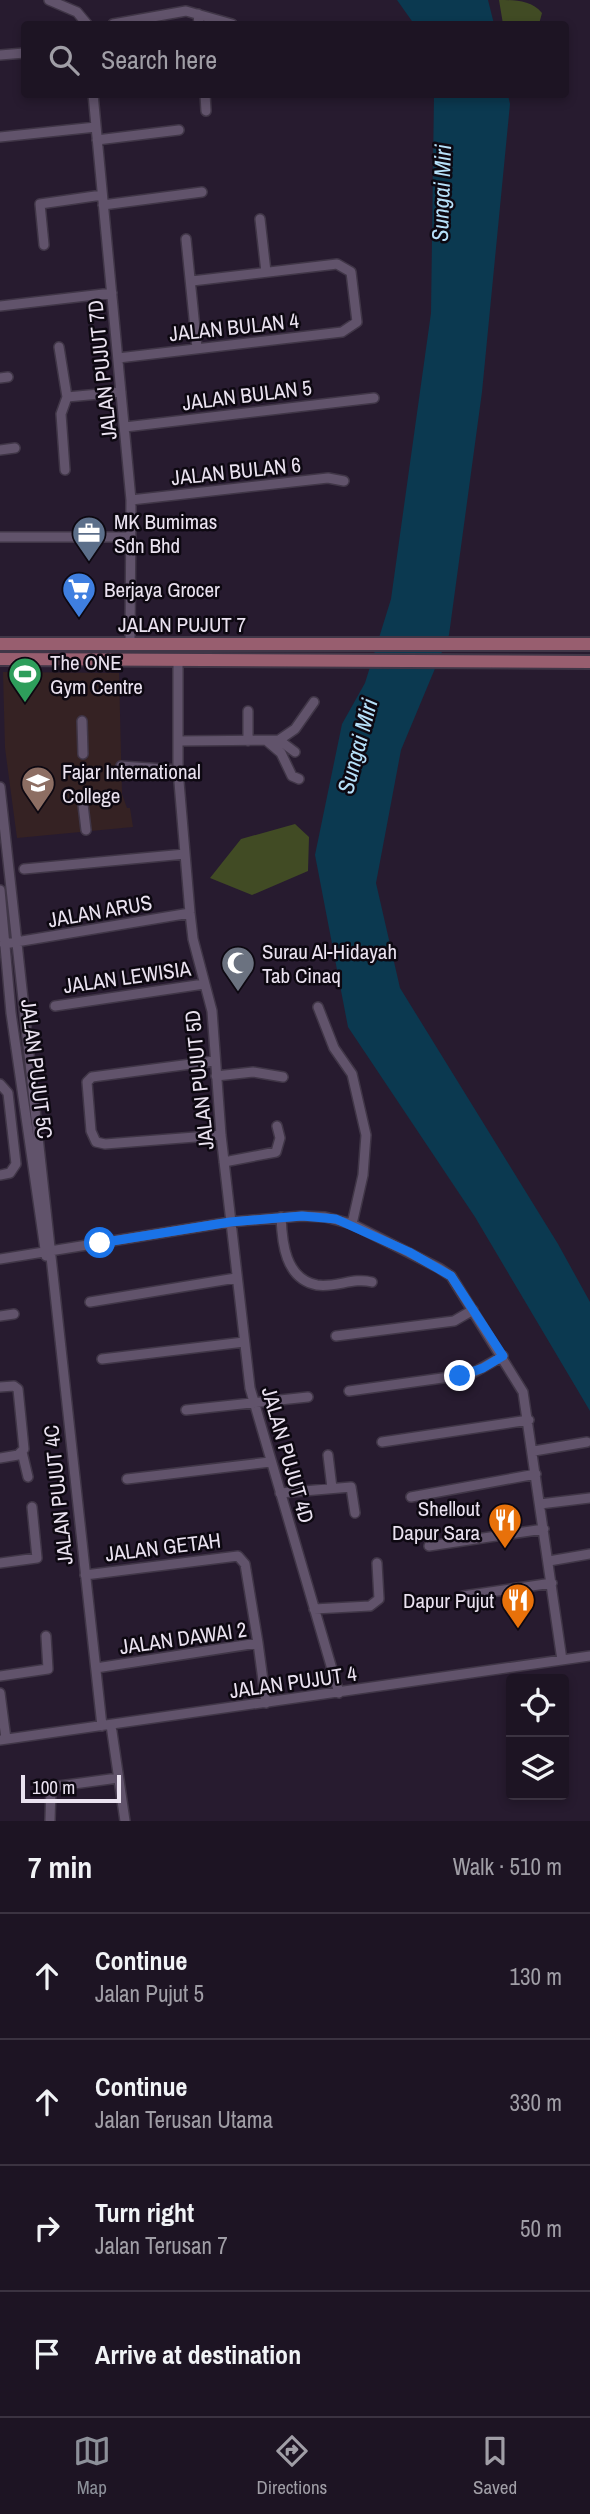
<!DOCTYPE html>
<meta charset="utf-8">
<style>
:root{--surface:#1d1423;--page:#251d2b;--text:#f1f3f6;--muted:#a09ea6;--line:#3b3341;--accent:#8c9099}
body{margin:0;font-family:"Archivo Narrow",sans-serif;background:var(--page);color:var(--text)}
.controls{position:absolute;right:21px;bottom:21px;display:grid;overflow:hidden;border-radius:7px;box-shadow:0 4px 10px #0003}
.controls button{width:63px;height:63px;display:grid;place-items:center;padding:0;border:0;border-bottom:2px solid var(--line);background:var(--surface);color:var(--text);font:35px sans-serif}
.scale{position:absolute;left:21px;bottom:18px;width:100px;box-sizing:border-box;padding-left:7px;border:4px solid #eae2f0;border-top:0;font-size:19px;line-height:24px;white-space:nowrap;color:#eae2f0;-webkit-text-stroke:5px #0d0811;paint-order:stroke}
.stop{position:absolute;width:21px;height:21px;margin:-16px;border:5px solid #1a73e8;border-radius:50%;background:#fff}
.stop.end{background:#1a73e8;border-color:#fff;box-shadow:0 2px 7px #0008}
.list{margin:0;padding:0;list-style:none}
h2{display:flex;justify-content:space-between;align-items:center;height:91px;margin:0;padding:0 28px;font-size:30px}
h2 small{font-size:23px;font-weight:400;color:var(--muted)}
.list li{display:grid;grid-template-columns:46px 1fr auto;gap:21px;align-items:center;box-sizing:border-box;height:126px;padding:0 28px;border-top:2px solid var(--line)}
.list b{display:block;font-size:26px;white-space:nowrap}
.list p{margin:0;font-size:23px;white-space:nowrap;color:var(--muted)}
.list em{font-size:23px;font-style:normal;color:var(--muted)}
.icon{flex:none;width:38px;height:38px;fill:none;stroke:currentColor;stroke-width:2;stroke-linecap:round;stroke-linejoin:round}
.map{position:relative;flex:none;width:590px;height:1821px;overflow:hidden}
.search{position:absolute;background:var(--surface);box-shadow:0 4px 10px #0003;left:21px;right:21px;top:21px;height:77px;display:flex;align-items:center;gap:18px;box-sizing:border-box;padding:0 24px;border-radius:7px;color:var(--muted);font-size:26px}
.sheet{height:595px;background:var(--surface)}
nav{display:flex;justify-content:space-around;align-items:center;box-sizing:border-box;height:98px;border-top:2px solid var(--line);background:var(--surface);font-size:19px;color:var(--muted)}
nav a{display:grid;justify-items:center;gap:4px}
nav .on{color:var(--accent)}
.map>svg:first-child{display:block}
.commercial{fill:#352223}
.green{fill:#414b24}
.water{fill:#0b3950}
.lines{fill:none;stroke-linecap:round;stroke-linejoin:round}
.minor-casing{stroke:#403647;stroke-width:12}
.major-casing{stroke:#403647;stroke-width:16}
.minor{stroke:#61536b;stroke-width:9}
.major{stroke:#985e6f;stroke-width:12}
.route{stroke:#1a73e8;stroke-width:9}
.labels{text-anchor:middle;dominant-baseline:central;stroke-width:5;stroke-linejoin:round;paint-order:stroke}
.street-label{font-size:21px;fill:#eae2f0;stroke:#0d0811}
.poi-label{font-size:21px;fill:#eae2f0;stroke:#0d0811;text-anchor:start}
.water-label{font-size:23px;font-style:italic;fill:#b7e1fa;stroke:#0d0811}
</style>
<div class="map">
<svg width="590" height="1821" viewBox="0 0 590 1821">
<rect width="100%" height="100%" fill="#271b2f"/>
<path class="commercial" d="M3,672L119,673L122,794L127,808H130L133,827L17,838L5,748Z"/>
<path class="green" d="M499,0C515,0 531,0 542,13L539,24H503Z
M295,824L309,837L308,871L252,895L210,878L241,839Z"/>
<path class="water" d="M397,0H488L494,24H414Z
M434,95H508L510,104L482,392L449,635L401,750L376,883L400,988L558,1244L590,1302V1411L475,1217L348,1027L315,855L342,724L365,683L391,599L431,313Z"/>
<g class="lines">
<g class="minor-casing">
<path id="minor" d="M49,0L77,12L87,24
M198,14L199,24
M113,24L186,11L232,24
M0,55L24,53
M93,94L131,500L130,642
M205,94L206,111
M0,137L96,127
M97,140L179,130
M103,205L202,192
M260,219L266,272
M186,239L197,348
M44,245L40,204L102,195
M0,306L112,293
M59,347L67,397L61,414L65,470
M118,358L342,332L357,322L351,272L337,264L192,281
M0,378L8,377
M67,397L121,392
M125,427L374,398
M0,450L15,448
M131,500L328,478L344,481
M0,537H131
M178,661V770L190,913L193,939L212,1011L221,1135L250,1388L339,1693
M82,721L83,754
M279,740L295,752
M178,741L279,740L295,729L314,702
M248,741V711
M267,741L281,753L292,776L299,779
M121,766L178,770
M0,787L102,1726
M82,796L86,830
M24,869L185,854
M0,890L11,1013L46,1256
M4,944L190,913
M55,1006L204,984
M318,1007L334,1048L352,1074L366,1135L363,1175L352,1224
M214,1061L92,1077L87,1082L91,1131L96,1142L105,1144L221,1135
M216,1076L253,1072L283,1077
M0,1084L8,1093L16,1164L10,1173L0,1175
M224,1162L276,1152L280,1138L277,1126
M281,1217C282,1242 285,1279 317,1285C336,1288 353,1277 372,1282
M0,1259L230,1222L302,1216L325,1217L352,1224L439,1268L451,1276L523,1392L562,1660
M90,1302L236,1278
M0,1316L14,1314
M336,1336L454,1321L473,1310
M102,1359L244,1342
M0,1387L14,1386L18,1389L24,1449L18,1455L0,1458
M349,1391L471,1374L503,1356
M186,1410L308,1397
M382,1442L529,1420
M534,1451L587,1442
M22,1452L28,1477
M328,1455L332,1488
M127,1479L270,1462
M280,1493L351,1487L355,1513
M411,1497L536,1474
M540,1504L590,1498
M429,1546L544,1529
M549,1561L590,1554
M0,1563L37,1558L32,1507
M85,1575L238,1556L245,1564L258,1643
M463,1596L552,1583
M314,1609L370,1606L379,1599L377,1563
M96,1668L258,1643L266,1703
M0,1676L48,1669L46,1636
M0,1693L6,1739
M111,1725L125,1821
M0,1740L590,1656
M50,1820L51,1787L118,1778"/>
</g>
<g class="major-casing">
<path id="major" d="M0,644H590
M0,659L590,662"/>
</g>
<use href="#minor" class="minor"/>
<use href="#major" class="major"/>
</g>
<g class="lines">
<path class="route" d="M100,1243L230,1222L302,1216L336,1219L409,1252L451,1276L503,1356L483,1368L460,1376"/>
</g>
<defs>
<g id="office-pin" transform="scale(1.75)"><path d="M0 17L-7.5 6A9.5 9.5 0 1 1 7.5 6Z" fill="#5c6f8a" stroke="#0d0811"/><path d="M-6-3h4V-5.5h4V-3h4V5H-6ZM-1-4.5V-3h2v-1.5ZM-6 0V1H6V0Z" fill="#fff"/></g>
<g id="supermarket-pin" transform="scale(1.75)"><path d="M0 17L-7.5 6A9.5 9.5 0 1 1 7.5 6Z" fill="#3f7fe0" stroke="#0d0811"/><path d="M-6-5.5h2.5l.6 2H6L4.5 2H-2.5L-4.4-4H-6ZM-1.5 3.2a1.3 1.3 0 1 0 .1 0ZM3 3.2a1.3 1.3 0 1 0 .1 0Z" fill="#fff"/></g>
<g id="stadium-pin" transform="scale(1.75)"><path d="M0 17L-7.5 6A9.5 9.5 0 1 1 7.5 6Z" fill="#2e9e5b" stroke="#0d0811"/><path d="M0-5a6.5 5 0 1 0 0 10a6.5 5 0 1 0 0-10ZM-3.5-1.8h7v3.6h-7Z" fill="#fff"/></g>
<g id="university-pin" transform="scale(1.75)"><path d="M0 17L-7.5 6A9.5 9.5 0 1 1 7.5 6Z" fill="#8d6e63" stroke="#0d0811"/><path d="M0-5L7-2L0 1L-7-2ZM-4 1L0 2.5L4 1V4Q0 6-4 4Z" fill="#fff"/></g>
<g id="mosque-pin" transform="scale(1.75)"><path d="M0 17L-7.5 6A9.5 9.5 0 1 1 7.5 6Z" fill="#6b7280" stroke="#0d0811"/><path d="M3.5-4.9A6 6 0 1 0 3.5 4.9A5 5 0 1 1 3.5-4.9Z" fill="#fff"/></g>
<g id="restaurant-pin" transform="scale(1.75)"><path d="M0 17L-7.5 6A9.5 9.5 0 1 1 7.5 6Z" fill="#e8710a" stroke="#0d0811"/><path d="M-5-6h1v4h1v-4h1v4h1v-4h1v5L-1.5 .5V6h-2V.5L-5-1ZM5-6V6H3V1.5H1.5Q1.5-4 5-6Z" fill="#fff"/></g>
</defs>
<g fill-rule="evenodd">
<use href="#office-pin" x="89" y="533"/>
<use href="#supermarket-pin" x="79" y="589"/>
<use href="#stadium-pin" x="25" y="674"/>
<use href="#university-pin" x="38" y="783"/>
<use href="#mosque-pin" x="238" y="963"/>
<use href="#restaurant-pin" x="505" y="1520"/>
<use href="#restaurant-pin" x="518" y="1600"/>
</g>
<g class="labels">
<g class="street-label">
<text transform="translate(234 327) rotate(-6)">JALAN BULAN 4</text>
<text transform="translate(102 370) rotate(-96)">JALAN PUJUT 7D</text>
<text transform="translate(247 395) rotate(-7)">JALAN BULAN 5</text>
<text transform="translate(236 471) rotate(-6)">JALAN BULAN 6</text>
<text x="182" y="624">JALAN PUJUT 7</text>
<text transform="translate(100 911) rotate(-10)">JALAN ARUS</text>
<text transform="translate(127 977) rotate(-8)">JALAN LEWISIA</text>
<text transform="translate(37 1069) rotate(83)">JALAN PUJUT 5C</text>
<text transform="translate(199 1080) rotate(-96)">JALAN PUJUT 5D</text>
<text transform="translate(288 1455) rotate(74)">JALAN PUJUT 4D</text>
<text transform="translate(58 1495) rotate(-96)">JALAN PUJUT 4C</text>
<text transform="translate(163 1547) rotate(-7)">JALAN GETAH</text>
<text transform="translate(183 1638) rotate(-8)">JALAN DAWAI 2</text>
<text transform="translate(293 1682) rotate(-8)">JALAN PUJUT 4</text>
</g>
<g class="poi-label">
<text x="114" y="521">MK Bumimas<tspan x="114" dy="24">Sdn Bhd</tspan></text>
<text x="104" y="589">Berjaya Grocer</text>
<text x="50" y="662">The ONE<tspan x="50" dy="24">Gym Centre</tspan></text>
<text x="62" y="771">Fajar International<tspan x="62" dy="24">College</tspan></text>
<text x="262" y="951">Surau Al-Hidayah<tspan x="262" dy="24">Tab Cinaq</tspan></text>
<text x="480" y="1508" text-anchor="end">Shellout<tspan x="480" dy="24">Dapur Sara</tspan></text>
<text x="494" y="1600" text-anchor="end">Dapur Pujut</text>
</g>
<g class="water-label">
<text transform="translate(441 193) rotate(-88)">Sungai Miri</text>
<text transform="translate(357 746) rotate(-75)">Sungai Miri</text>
</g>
</g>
</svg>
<div class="controls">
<button><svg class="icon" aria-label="locate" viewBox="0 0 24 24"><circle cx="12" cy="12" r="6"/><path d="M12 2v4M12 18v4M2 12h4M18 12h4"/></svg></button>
<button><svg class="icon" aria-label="layers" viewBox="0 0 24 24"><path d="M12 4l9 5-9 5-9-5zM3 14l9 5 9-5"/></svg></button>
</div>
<div class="scale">100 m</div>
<div class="stop" style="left:100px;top:1243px"></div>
<div class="stop end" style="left:460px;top:1376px"></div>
<div class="search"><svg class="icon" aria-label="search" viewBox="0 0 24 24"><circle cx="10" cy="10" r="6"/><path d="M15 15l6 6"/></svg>Search here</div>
</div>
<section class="sheet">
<h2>7 min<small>Walk · 510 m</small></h2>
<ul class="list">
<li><svg class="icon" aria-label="ahead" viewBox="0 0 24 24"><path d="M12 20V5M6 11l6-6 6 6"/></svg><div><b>Continue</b><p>Jalan Pujut 5</p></div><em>130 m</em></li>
<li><svg class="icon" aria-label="ahead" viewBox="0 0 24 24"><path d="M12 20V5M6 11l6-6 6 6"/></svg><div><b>Continue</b><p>Jalan Terusan Utama</p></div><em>330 m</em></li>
<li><svg class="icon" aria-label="right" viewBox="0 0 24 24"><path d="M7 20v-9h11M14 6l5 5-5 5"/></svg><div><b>Turn right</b><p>Jalan Terusan 7</p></div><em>50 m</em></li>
<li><svg class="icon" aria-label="arrive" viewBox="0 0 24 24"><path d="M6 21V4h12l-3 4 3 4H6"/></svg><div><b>Arrive at destination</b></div></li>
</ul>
</section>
<nav>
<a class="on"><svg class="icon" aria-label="map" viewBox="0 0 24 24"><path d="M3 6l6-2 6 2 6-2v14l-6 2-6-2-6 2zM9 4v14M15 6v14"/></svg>Map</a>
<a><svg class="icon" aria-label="directions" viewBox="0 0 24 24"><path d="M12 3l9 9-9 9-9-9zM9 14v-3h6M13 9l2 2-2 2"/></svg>Directions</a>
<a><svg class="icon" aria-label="saved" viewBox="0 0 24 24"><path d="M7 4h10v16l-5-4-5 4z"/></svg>Saved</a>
</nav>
